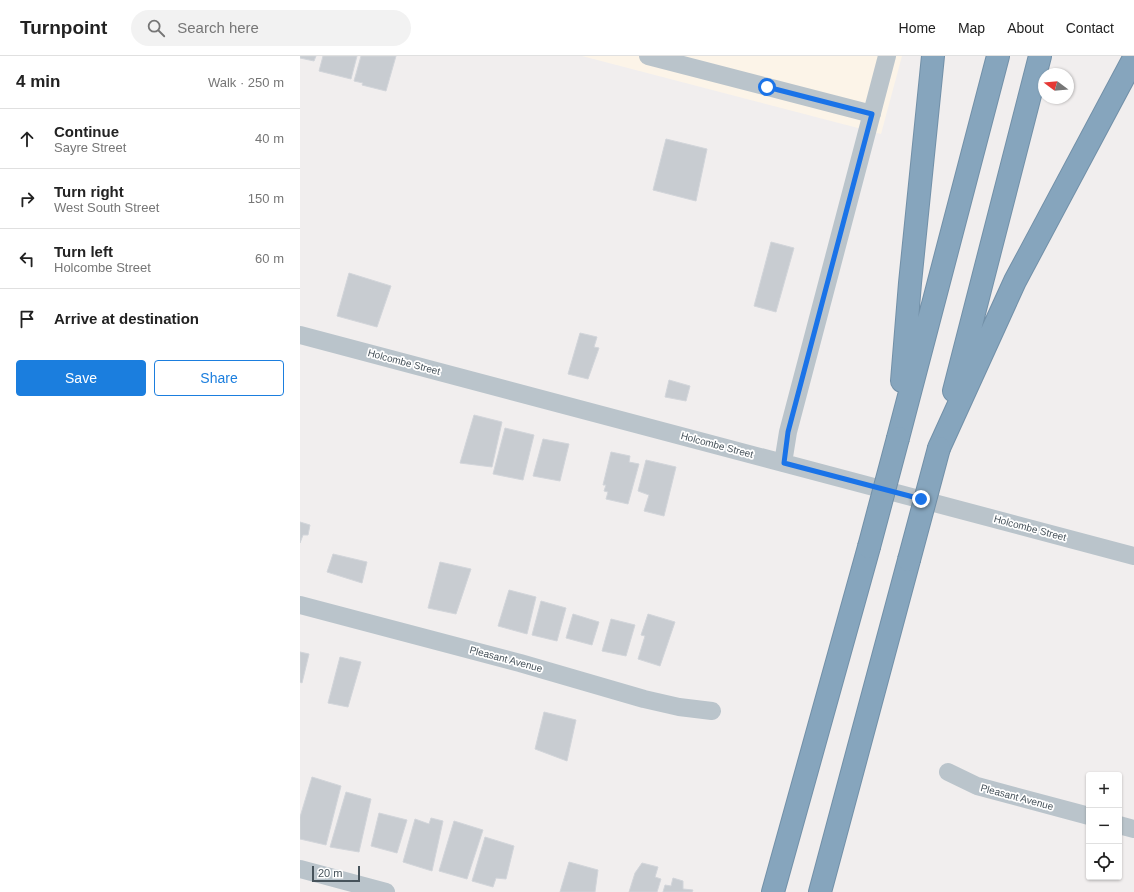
<!DOCTYPE html>
<meta charset="utf-8">
<style>
:root{--surface:#fff;--page:#f2f2f2;--text:#222;--muted:#767676;--line:#e0e0e0;--accent:#1b7ede}
body{margin:0;font-family:Arial,sans-serif;background:var(--page);color:var(--text)}
.controls{position:absolute;right:12px;bottom:12px;display:grid;overflow:hidden;border-radius:4px;box-shadow:0 1px 3px #0004}
.controls button{width:36px;height:36px;display:grid;place-items:center;padding:0;border:0;border-bottom:1px solid var(--line);background:var(--surface);color:var(--text);font:20px sans-serif}
.compass{position:absolute;left:738px;top:12px;width:36px;height:36px;border-radius:50%;background:var(--surface);box-shadow:0 1px 3px #0004;rotate:286deg}
.scale{position:absolute;left:12px;bottom:10px;width:48px;box-sizing:border-box;padding-left:4px;border:2px solid #47535b;border-top:0;font-size:11px;line-height:14px;white-space:nowrap;color:#47535b;-webkit-text-stroke:3px #fff;paint-order:stroke}
.stop{position:absolute;width:12px;height:12px;margin:-9px;border:3px solid #1a73e8;border-radius:50%;background:#fff}
.stop.end{background:#1a73e8;border-color:#fff;box-shadow:0 1px 4px #0008}
.list{margin:0;padding:0;list-style:none}
h2{display:flex;justify-content:space-between;align-items:center;height:52px;margin:0;padding:0 16px;font-size:17px}
h2 small{font-size:13px;font-weight:400;color:var(--muted)}
.list li{display:grid;grid-template-columns:26px 1fr auto;gap:12px;align-items:center;box-sizing:border-box;height:60px;padding:0 16px;border-top:1px solid var(--line)}
.list b{display:block;font-size:15px;white-space:nowrap}
.list p{margin:0;font-size:13px;white-space:nowrap;color:var(--muted)}
.list em{font-size:13px;font-style:normal;color:var(--muted)}
.actions{display:flex;gap:8px;padding:12px 16px}
.actions a{flex:1;padding:9px 0;border:1px solid var(--accent);border-radius:4px;text-align:center;font-size:14px;color:var(--accent)}
.actions .main{background:var(--accent);color:#fff}
.icon{flex:none;width:22px;height:22px;fill:none;stroke:currentColor;stroke-width:2;stroke-linecap:round;stroke-linejoin:round}
.map{position:relative;flex:none;width:834px;height:836px;overflow:hidden}
header{display:flex;align-items:center;gap:24px;box-sizing:border-box;height:56px;padding:0 20px;background:var(--surface);border-bottom:1px solid var(--line)}
header strong{font-size:19px}
nav{display:flex;gap:22px;margin-inline-start:auto;font-size:14px}
.search{width:280px;height:36px;background:var(--page);display:flex;align-items:center;gap:10px;box-sizing:border-box;padding:0 14px;border-radius:22px;color:var(--muted);font-size:15px}
main{display:flex}
aside{flex:1;background:var(--surface)}
.map>svg:first-child{display:block}
.commercial{fill:#fcf4e8}
.building{fill:#c8ccd1;stroke:#d2d5da}
.lines{fill:none;stroke-linecap:round;stroke-linejoin:round}
.highway-casing{stroke:#7290a8;stroke-width:24}
.minor{stroke:#bac4cb;stroke-width:18}
.highway{stroke:#86a5bd;stroke-width:22}
.highway-bridge-casing{stroke:#7290a8;stroke-width:24;stroke-linecap:butt}
.highway-bridge{stroke:#86a5bd;stroke-width:22}
.route{stroke:#1a73e8;stroke-width:5}
.labels{text-anchor:middle;dominant-baseline:central;stroke-width:3.5;stroke-linejoin:round;paint-order:stroke}
.street-label{font-size:10px;fill:#47535b;stroke:#fff}
</style>
<header>
<strong>Turnpoint</strong>
<div class="search"><svg class="icon" aria-label="search" viewBox="0 0 24 24"><circle cx="10" cy="10" r="6"/><path d="M15 15l6 6"/></svg>Search here</div>
<nav><a>Home</a><a>Map</a><a>About</a><a>Contact</a></nav>
</header>
<main>
<aside>
<h2>4 min<small>Walk · 250 m</small></h2>
<ul class="list">
<li><svg class="icon" aria-label="ahead" viewBox="0 0 24 24"><path d="M12 20V5M6 11l6-6 6 6"/></svg><div><b>Continue</b><p>Sayre Street</p></div><em>40 m</em></li>
<li><svg class="icon" aria-label="right" viewBox="0 0 24 24"><path d="M7 20v-9h11M14 6l5 5-5 5"/></svg><div><b>Turn right</b><p>West South Street</p></div><em>150 m</em></li>
<li><svg class="icon" aria-label="left" viewBox="0 0 24 24"><path d="M17 20v-9H6M10 6l-5 5 5 5"/></svg><div><b>Turn left</b><p>Holcombe Street</p></div><em>60 m</em></li>
<li><svg class="icon" aria-label="arrive" viewBox="0 0 24 24"><path d="M6 21V4h12l-3 4 3 4H6"/></svg><div><b>Arrive at destination</b></div></li>
</ul>
<div class="actions"><a class="main">Save</a><a>Share</a></div>
</aside>
<div class="map">
<svg width="834" height="836" viewBox="0 0 834 836">
<rect width="100%" height="100%" fill="#f1eeee"/>
<path class="commercial" d="M282,0H602L581,78Z"/>
<path class="building" d="M0,0H16L14,5L0,2Z
M23,0H57L51,23L19,15Z
M61,0H96L86,35L62,29L63,27L54,25Z
M366,83L407,93L396,145L353,134Z
M471,186L494,192L476,256L454,250Z
M49,217L91,230L77,271L37,260Z
M280,277L297,281L294,291L299,292L288,323L268,318Z
M369,324L390,330L386,345L365,341Z
M174,359L202,366L192,411L160,407Z
M205,372L234,379L223,424L193,418Z
M243,383L269,388L260,425L233,420Z
M311,396L330,400L329,406L339,408L328,448L306,443L308,436L304,435L306,429H303Z
M346,404L376,411L364,460L344,455L349,439L338,435Z
M0,466L10,469L8,479H3L0,487Z
M33,498L67,506L62,527L27,516Z
M140,506L171,513L156,558L128,552Z
M209,534L236,541L227,578L198,570Z
M241,545L266,552L257,585L232,579Z
M273,558L299,566L292,589L266,582Z
M348,558L375,566L360,610L338,603L345,580L341,579Z
M311,563L335,569L326,600L302,595Z
M0,596L9,598L2,627L0,626Z
M40,601L61,606L48,651L28,647Z
M244,656L276,664L267,705L235,693Z
M12,721L41,730L26,789L0,783V761Z
M46,736L71,743L59,796L30,791Z
M79,757L107,764L97,797L71,790Z
M131,762L143,765L132,815L103,806L115,763L129,768Z
M154,765L183,774L167,823L139,815Z
M185,781L214,790L206,823L196,822L193,831L172,825Z
M269,806L298,814L295,836H260Z
M342,807L358,811L355,821L361,823L357,836H329L335,817Z
M373,822L383,825V833L393,834L392,836H363L365,829L371,830Z"/>
<g class="lines">
<g class="highway-casing">
<path id="highway" d="M602,325L610,227L633,0
M654,335L740,0
M598,382L698,0
M639,392L715,225L834,2
M473,836L569,491
M520,836L609,504"/>
</g>
<path class="minor" d="M348,0L572,58
M0,279L834,500
M483,407L488,376L587,0
M0,549L220,607L344,643L379,651L412,655
M648,716L677,730L789,760
M819,769L834,773
M0,813L86,836"/>
<use href="#highway" class="highway"/>
<g class="highway-bridge-casing">
<path id="highway-bridge" d="M569,491L598,382
M609,504L639,392"/>
</g>
<use href="#highway-bridge" class="highway-bridge"/>
</g>
<g class="lines">
<path class="route" d="M467,31L572,58L488,376L484,407L621,443"/>
</g>
<g class="labels">
<g class="street-label">
<text transform="translate(104 306) rotate(15)">Holcombe Street</text>
<text transform="translate(417 389) rotate(15)">Holcombe Street</text>
<text transform="translate(730 472) rotate(15)">Holcombe Street</text>
<text transform="translate(206 603) rotate(15)">Pleasant Avenue</text>
<text transform="translate(717 741) rotate(15)">Pleasant Avenue</text>
</g>
</g>
</svg>
<div class="controls">
<button>+</button>
<button>−</button>
<button><svg class="icon" aria-label="locate" viewBox="0 0 24 24"><circle cx="12" cy="12" r="6"/><path d="M12 2v4M12 18v4M2 12h4M18 12h4"/></svg></button>
</div>
<svg class="compass" viewBox="-18 -18 36 36"><path d="M0-13l5 13h-10z" fill="#e53935"/><path d="M0 13l5-13h-10z" fill="#767676"/></svg>
<div class="scale">20 m</div>
<div class="stop" style="left:467px;top:31px"></div>
<div class="stop end" style="left:621px;top:443px"></div>
</div>
</main>
